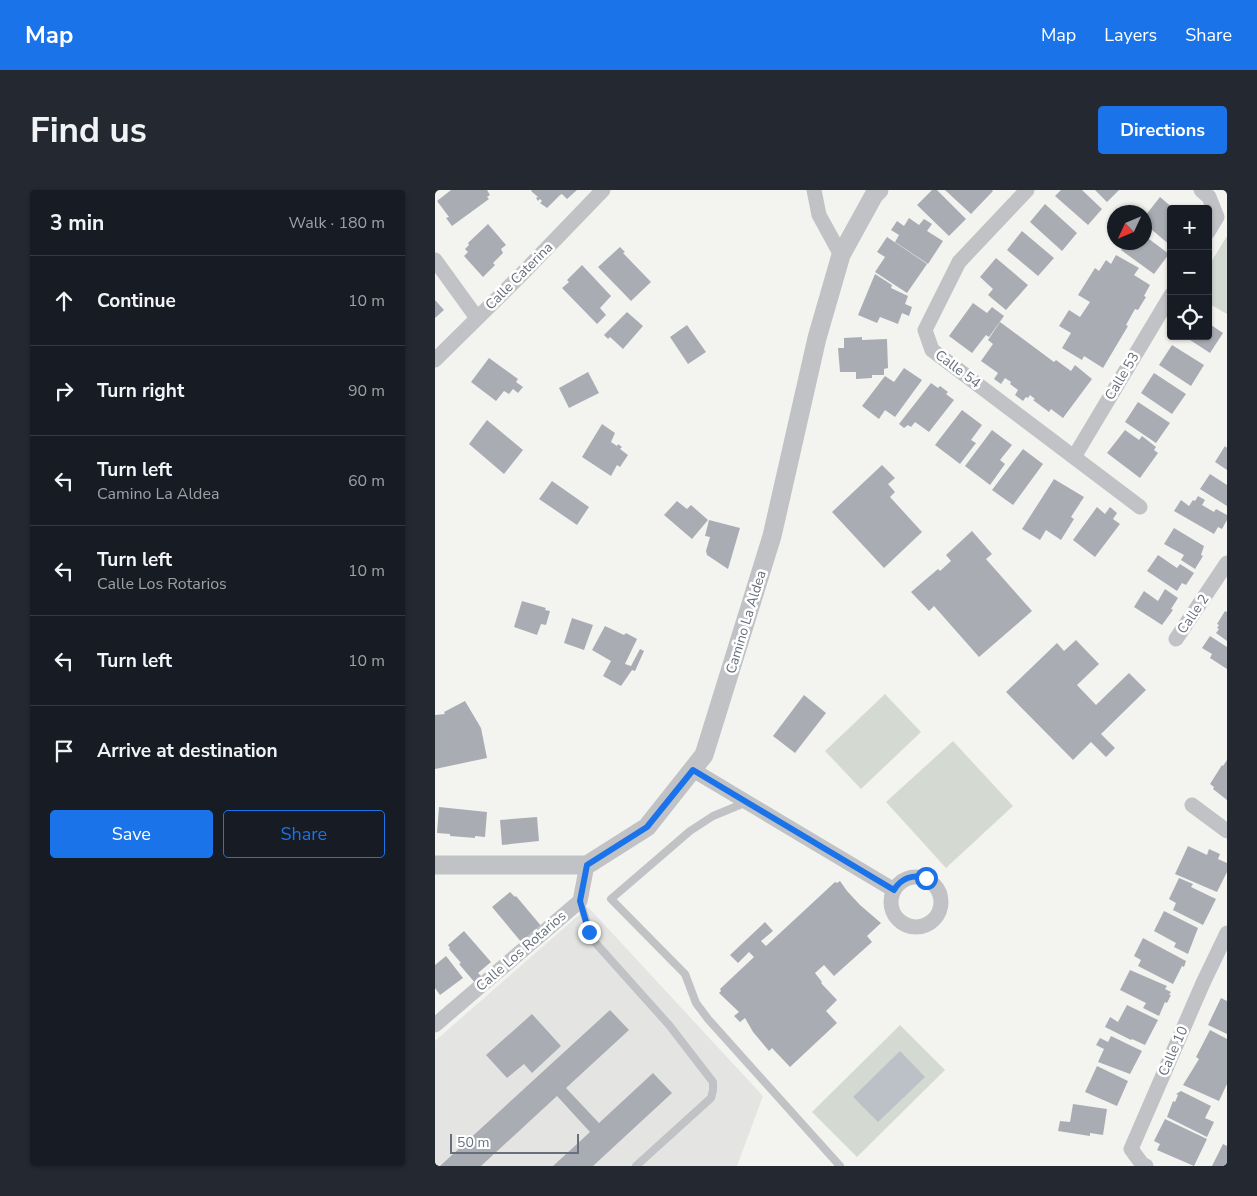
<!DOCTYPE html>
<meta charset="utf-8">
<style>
:root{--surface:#171b24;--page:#242831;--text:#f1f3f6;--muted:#9ea1a6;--line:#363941;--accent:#1a73e8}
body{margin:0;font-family:"Nunito Sans",sans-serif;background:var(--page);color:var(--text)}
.controls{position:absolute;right:15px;top:15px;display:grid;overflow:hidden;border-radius:5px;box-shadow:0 1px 4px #0004}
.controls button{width:45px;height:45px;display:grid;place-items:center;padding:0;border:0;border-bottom:1px solid var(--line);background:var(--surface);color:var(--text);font:25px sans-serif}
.compass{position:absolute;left:672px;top:15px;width:45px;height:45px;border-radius:50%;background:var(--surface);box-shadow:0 1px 4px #0004;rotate:226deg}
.scale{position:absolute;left:15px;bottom:12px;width:129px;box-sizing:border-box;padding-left:5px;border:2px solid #676f7d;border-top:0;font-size:14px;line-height:18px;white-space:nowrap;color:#676f7d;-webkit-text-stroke:4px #fff;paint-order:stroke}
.stop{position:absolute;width:15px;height:15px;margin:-11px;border:4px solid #1a73e8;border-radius:50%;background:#fff}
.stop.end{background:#1a73e8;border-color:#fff;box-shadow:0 1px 5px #0008}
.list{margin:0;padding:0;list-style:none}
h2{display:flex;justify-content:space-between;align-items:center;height:65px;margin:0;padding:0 20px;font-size:21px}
h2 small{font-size:16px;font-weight:400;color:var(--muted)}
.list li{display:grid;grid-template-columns:32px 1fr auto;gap:15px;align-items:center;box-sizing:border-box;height:90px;padding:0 20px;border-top:1px solid var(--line)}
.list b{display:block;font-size:19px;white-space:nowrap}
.list p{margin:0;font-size:16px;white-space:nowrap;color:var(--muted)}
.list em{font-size:16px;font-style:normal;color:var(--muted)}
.actions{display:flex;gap:10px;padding:15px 20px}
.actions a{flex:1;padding:11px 0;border:1px solid var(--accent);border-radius:5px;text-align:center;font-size:18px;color:var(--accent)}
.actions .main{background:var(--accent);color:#fff}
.icon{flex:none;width:28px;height:28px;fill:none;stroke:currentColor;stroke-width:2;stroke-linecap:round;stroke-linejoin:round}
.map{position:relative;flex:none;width:792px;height:976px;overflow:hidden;border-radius:5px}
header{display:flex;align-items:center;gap:30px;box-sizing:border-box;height:70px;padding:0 25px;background:var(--accent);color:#fff}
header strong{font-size:24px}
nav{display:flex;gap:28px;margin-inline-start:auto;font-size:18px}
.intro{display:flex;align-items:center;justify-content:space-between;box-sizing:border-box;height:120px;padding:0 30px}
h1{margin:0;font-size:35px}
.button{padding:12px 22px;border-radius:5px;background:var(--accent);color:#fff;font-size:18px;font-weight:700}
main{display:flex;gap:30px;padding:0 30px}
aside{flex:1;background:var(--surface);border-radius:5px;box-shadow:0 1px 4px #0004}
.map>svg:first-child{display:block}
.built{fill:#e4e4e3}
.green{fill:#d4dad2}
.water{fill:#bbc1c7}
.building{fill:#a9adb3}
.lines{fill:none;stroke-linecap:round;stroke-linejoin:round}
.service{stroke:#c0c2c5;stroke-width:8}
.minor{stroke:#c0c2c5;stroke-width:15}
.tertiary{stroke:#c0c2c5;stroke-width:19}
.route{stroke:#1a73e8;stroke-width:6}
.labels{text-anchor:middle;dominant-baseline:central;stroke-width:5;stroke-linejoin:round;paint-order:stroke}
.street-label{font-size:14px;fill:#676f7d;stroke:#fff}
</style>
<header>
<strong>Map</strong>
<nav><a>Map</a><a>Layers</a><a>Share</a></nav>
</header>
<div class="intro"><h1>Find us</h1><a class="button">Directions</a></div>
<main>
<aside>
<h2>3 min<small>Walk · 180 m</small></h2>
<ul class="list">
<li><svg class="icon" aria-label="ahead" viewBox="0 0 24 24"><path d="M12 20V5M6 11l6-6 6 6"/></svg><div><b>Continue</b></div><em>10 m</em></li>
<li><svg class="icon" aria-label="right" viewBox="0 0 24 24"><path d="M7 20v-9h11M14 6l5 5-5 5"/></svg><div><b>Turn right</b></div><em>90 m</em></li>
<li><svg class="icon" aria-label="left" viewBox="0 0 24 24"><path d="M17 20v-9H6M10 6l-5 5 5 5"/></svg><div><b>Turn left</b><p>Camino La Aldea</p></div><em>60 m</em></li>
<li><svg class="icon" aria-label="left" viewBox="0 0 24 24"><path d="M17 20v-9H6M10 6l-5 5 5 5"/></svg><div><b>Turn left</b><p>Calle Los Rotarios</p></div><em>10 m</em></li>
<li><svg class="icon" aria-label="left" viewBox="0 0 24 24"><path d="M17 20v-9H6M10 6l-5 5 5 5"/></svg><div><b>Turn left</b></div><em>10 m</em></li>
<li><svg class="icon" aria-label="arrive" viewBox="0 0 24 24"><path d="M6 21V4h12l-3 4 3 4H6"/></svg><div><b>Arrive at destination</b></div></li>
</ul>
<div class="actions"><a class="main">Save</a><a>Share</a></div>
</aside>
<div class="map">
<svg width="792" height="976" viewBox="0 0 792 976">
<rect width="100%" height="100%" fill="#f3f4f0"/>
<path class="built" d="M153,717L328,906L302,976H0V851Z"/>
<path class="green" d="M792,46V124L773,113V77Z
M450,504L486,542L426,599L390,561Z
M518,551L578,616L511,678L451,612Z
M465,835L510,880L422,967L377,922Z"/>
<path class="water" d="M465,861L490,887L443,932L418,907Z"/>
<path class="building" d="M16,0H52L55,5L52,7L54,9L17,36L11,28L14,27L2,11Z
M97,0H142L132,9L127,4L125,5L112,18L105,13L107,11L105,9L103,11L101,8L103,7L96,1Z
M497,0H502L531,29L514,46L482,15Z
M510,0H557L558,1L536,24Z
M626,0H647L667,19L653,35L620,6Z
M660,0H684L672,12Z
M725,7L739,19H736V56L710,34V26Z
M610,14L642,43L627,61L595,32Z
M474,28L484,35L489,29L497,34L492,41L508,51L493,74L460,52L464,45L456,40L462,31L469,36Z
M53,34L71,55L66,59L68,63L58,73L60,75L48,87L29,66L33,62L30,59L34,55L33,53Z
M587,41L619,68L603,86L572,60Z
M710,46L734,64L719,84L686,60L691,52H710Z
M452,47L492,74L472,103L440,82L450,67L442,62Z
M185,57L190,62L188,63L216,92L196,111L163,77Z
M681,65L704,78L699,85L715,95L709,106L711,107L703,120L700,119L691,135L693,136L668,178L649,166L647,170L627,158L636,143L624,136L634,120L645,127L655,112L643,105L660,78L664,81L671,70L676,74Z
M561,68L593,95L571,120L553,105L558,99L545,87Z
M147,75L176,106L165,118L171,125L162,134L127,98L134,92L132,90Z
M440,84L457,95L456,98L473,106L470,114L477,117L474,126L467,123L463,134L445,127L442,133L423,125Z
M0,110L9,120L0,128Z
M538,113L552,123L557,117L569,126L554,147L551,145L537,163L514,146Z
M192,122L208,136L188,159L175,147L173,149L169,145Z
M565,132L619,172L621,170L636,181L640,175L657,189L628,228L616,219L614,222L598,210L600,209L595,205L593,208L591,207L588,211L580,205L583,200L575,194L576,192L570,188L566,194L559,189L563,183L546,171L558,154L553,150Z
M773,133L788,143L775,163L749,146H773Z
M252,135L271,162L253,174L235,147Z
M427,147V150L452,149L453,178L449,179V185H437V188L421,189V182H405L403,158H409V148Z
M737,155L769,175L756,196L724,175Z
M54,168L83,189L81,192L88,197L83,203L78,199L74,204L69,201L61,211L36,192Z
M469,178L487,190L460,227L450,220L444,229L427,216L450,186L459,192Z
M153,182L164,203L134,218L124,198Z
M719,183L751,204L737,224L706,203Z
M496,193L503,198L505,196L513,202L511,204L519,210L494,242L480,232L476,237L473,235L469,238L464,234Z
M703,212L735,233L721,253L690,232Z
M527,220L547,235L536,250L541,253L525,274L500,255Z
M52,230L88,260L69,284L34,254Z
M167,234L180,243L176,252L182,256L183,254L187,257L185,259L193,265L185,277L182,275L176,286L147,267Z
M557,240L577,255L565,270L570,274L555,295L530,276Z
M690,240L704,250L707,246L721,257L719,260L723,263L705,288L672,263Z
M790,256L792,258V280L780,272Z
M588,259L608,274L578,315L557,300Z
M447,275L460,288L453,294L460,302L455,307L487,342L449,378L397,322Z
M775,284L792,295V316L765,299Z
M619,289L649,307L636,327L639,329L626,350L611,340L605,350L587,339Z
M117,291L154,317L142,335L104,309Z
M763,306L770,310L767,315L779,322L781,319L792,325V330L787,339L783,337L779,344L739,321L746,310L754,316L758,310L760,311Z
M242,311L252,319L256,315L273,330L257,349L229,325Z
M662,317L670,324L675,317L682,323L678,329L685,334L660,367L638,350Z
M274,330L305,338L293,379L272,365L271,361L275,347L270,346Z
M739,338L769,356L766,365L768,366L760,379L746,370L749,365L729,354Z
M537,341L557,364L551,369L597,421L544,467L499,416L494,421L476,402L503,379L505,381L516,371L511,365Z
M723,365L742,378L745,374L759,383L751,395L747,393L742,401L712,381Z
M730,399L743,408L736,419L738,420L727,435L699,417L709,401L723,411Z
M87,411L111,418L110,420L115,421L111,435L106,434L102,445L79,437Z
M790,421L792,422V451L781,443L784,439L782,438L784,435L782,434Z
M137,428L158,435L149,460L129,453Z
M170,436L189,445L191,443L202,449L190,474L196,476L205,459L209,461L200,481L197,480L186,496L168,486L176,471L157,460Z
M775,446L792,457V479L775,468L777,464L767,458Z
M641,450L664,474L642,495L661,515L694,483L711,500L666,544L680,558L671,567L656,552L638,570L571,502L622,453L629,461Z
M369,505L391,523L360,563L338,546Z
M30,511L46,538L52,568L0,579V525L10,524L9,522Z
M792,570V610L778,599L779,597L775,594L787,575L788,576Z
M4,617L52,622L50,647L40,646V648L15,646V644L2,643Z
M102,627L104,651L67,655L65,630Z
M753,656L772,665L774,659L785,664L783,669L792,673V682L782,702L740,684Z
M744,688L758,694L756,697L781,709L768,735L738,720L741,713L734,709Z
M405,691L412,701L425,715L446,733L432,746L437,752L399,786L389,775L380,783L387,792L386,793L402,810L391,821L402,833L355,877L337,858L334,861L318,842L310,828L305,832L299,826L304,822L284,803L286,801L285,799L319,767L314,762L303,773L295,765L330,732L338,741L326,751L331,756L400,692L402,693Z
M75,702L80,707L81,706L107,737L87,753L57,717Z
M729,721L763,738L753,764L739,757L741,753L719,741Z
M29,741L56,772L43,783L48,788L41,794L24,774L26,773L14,759L15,758L13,755Z
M708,748L751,771L749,777L747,776L738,794L703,776L706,770L699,766Z
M11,766L28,788L5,805L0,798V775Z
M695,780L732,796L730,799L736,802L734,805H736L732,813L730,812L724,826L708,818L711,813L685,800Z
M786,808L792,811V844L773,835Z
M692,815L723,830L710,855L697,849L696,850L670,837L675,827L683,832Z
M175,820L194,840L131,898L164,933L218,883L237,903L158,976H118L155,942L122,906L46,976H5Z
M97,824L126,856L97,883L89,874L72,888L51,865Z
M775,840L792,849V894L784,911L748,895L764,869L761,867Z
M676,846L707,861L695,884L663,872L669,859L661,855L665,848L673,852Z
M662,876L693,891L682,916L650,902Z
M746,901L776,916L770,928L779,932L772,947L732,927L738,911L740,912L743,905L741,904Z
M638,914L672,919L668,945L655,943V946L623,941L625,931L635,932Z
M730,929L772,949L759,976L722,960L725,954L719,951Z
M788,954L792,956V976H777Z"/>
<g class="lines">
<path class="service" d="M312,612L278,626L255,641L176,709L250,784L261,813L273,829L405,976
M145,711L157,749L234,835L278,892V900L276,908L201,976"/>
<path class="minor" d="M379,0L384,25L406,65
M592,0L524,72L490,140L497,160L705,317
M766,0L774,7L782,27L773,42
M0,70L42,128
M0,170L86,85L168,0
M639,267L736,105
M741,449L792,373
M258,580L459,700
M757,615L792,641
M456 712a25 25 0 1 1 50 0a25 25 0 1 1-50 0Z
M0,835L145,711L152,675
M711,976L707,974L696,959L768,793L792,743"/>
<path class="tertiary" d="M0,675H152L212,637L269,565L337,346L382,148L406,65L439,5L444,0"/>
</g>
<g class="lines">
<path class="route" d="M154,742L145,711L152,675L212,637L258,580L459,700C466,688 478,684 491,688"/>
</g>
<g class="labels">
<g class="street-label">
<text transform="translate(84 86) rotate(-45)">Calle Caterina</text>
<text transform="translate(523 179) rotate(37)">Calle 54</text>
<text transform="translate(687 186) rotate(-59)">Calle 53</text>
<text transform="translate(758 424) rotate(-56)">Calle 2</text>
<text transform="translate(311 432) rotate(-73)">Camino La Aldea</text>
<text transform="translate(86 761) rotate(-41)">Calle Los Rotarios</text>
<text transform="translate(738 861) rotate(-66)">Calle 10</text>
</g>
</g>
</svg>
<div class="controls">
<button>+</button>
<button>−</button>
<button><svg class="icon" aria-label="locate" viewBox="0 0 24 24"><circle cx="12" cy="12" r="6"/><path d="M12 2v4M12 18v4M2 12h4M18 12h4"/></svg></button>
</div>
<svg class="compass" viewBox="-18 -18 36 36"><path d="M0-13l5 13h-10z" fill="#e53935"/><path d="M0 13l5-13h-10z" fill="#9ea1a6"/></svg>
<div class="scale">50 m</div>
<div class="stop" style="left:491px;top:688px"></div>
<div class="stop end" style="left:154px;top:742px"></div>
</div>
</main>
